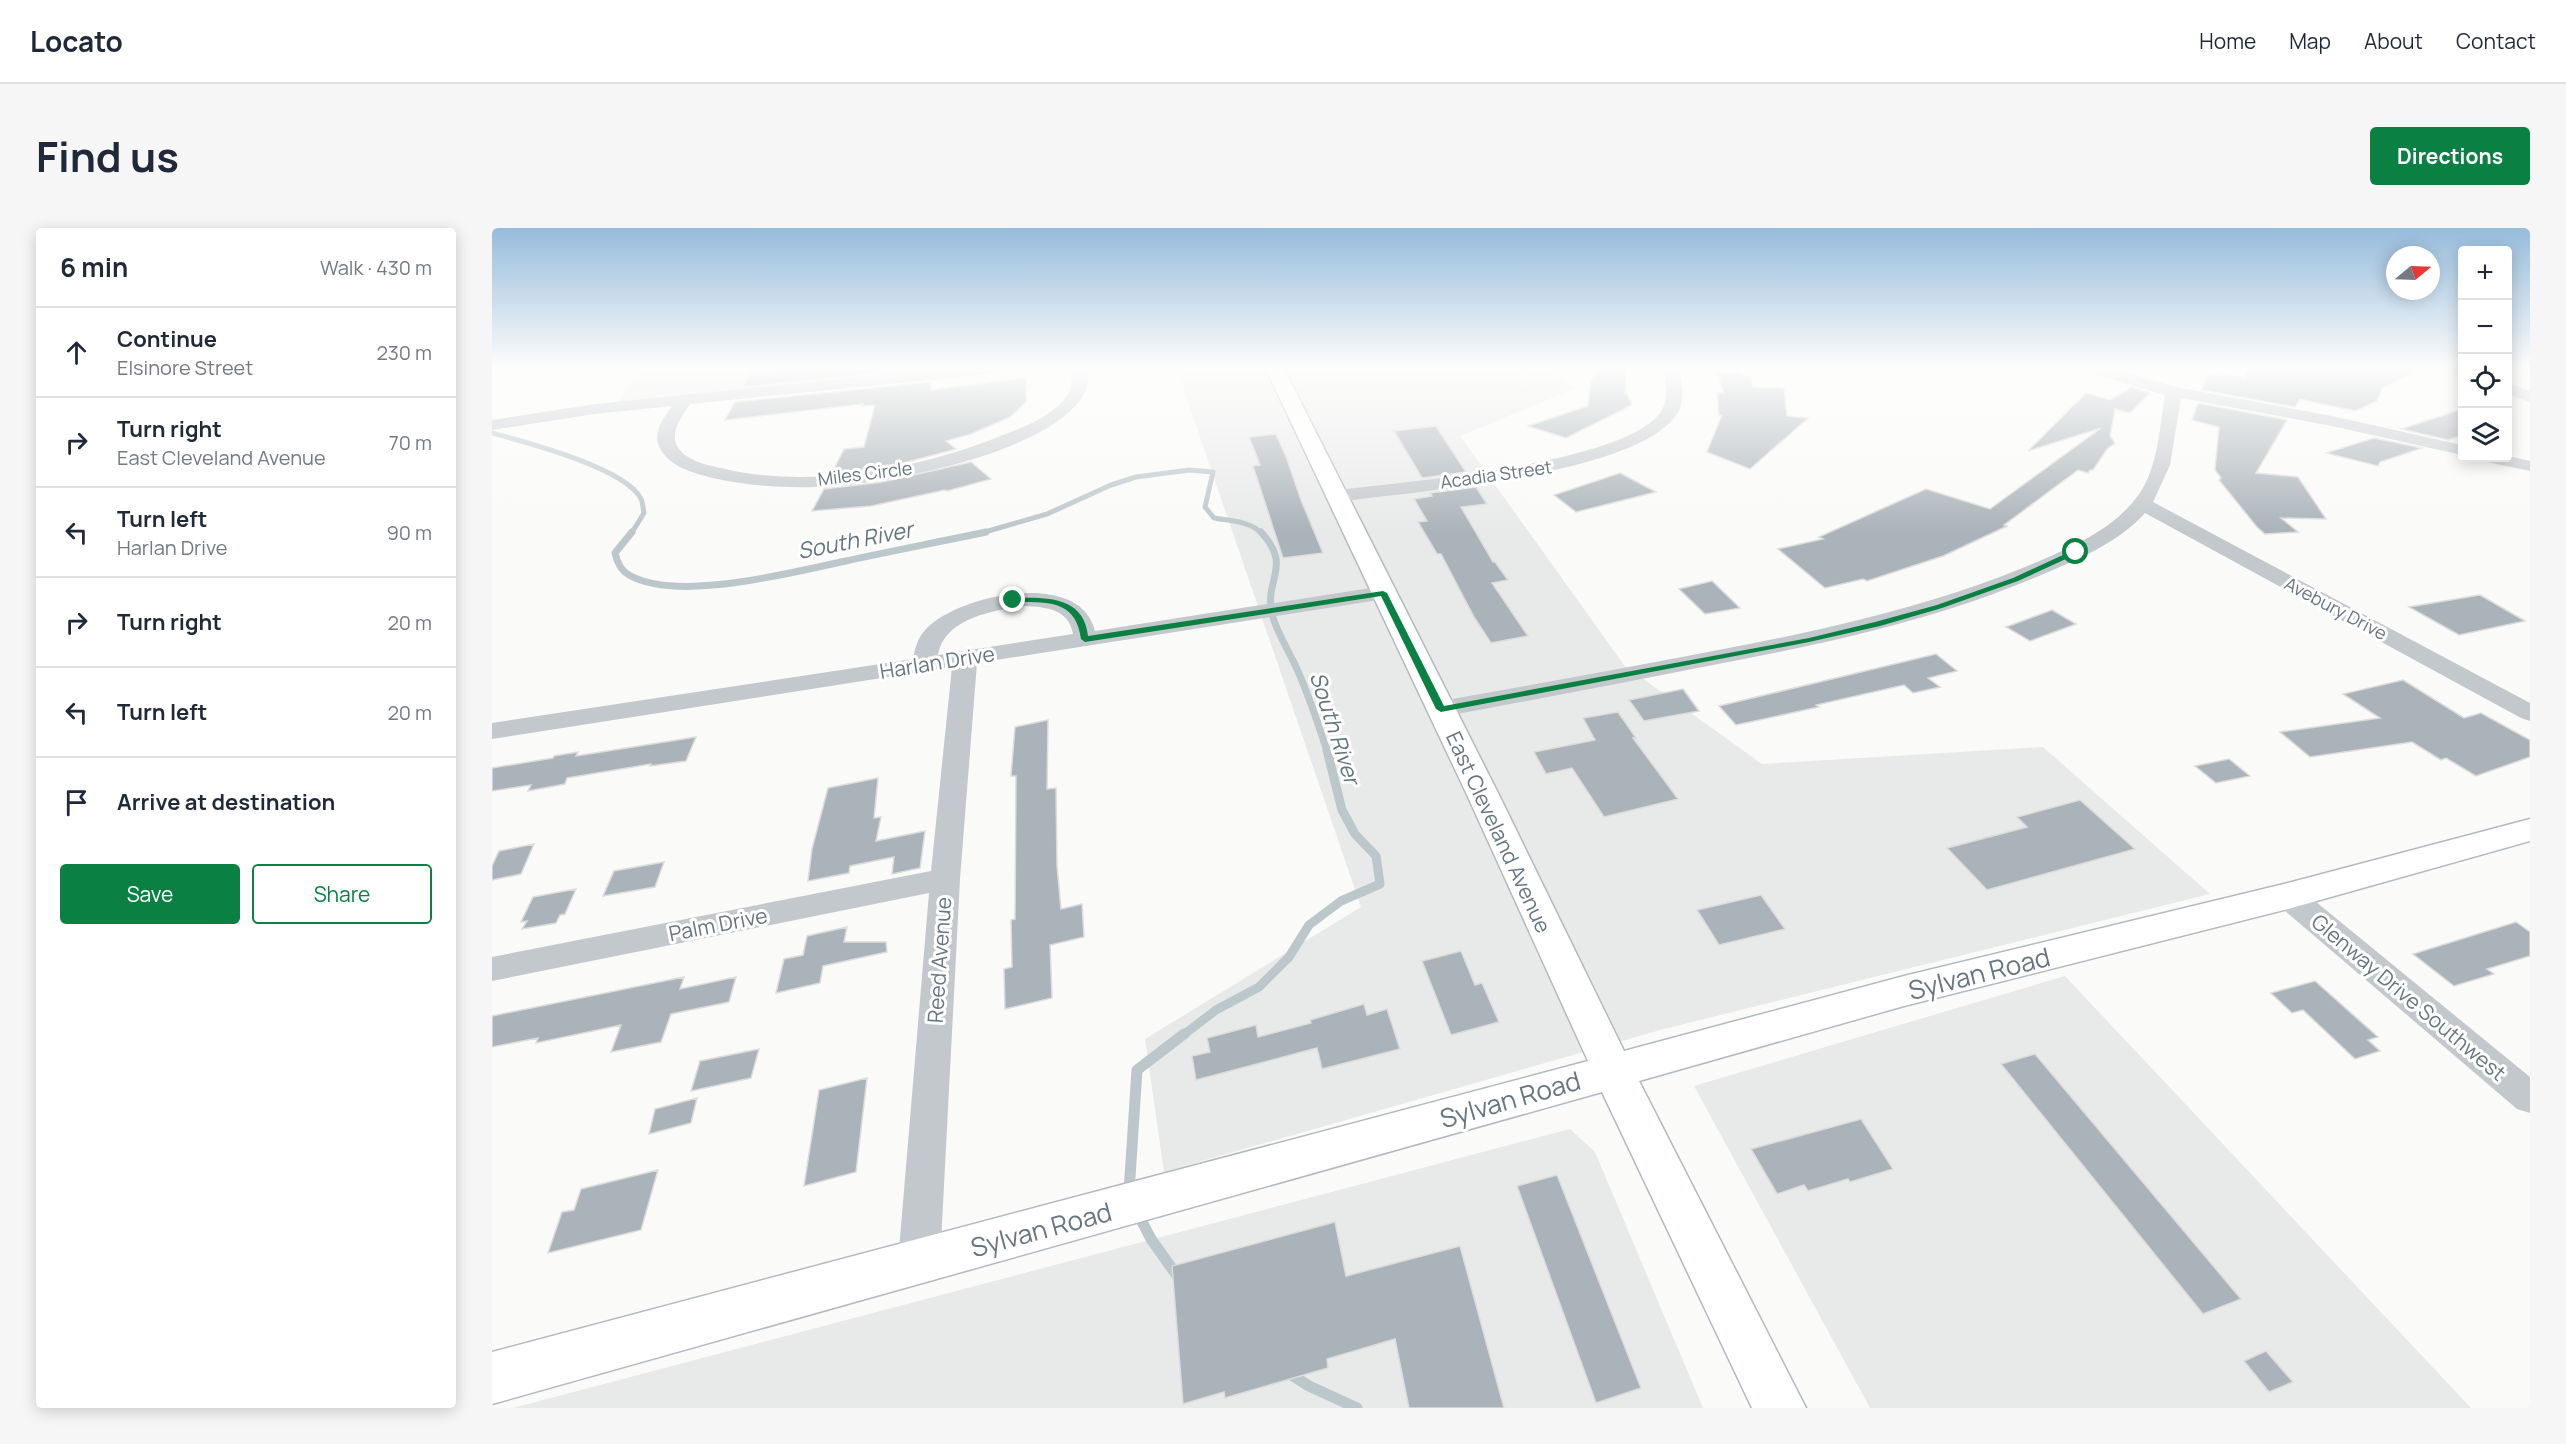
<!DOCTYPE html>
<meta charset="utf-8">
<style>
:root{--surface:#fff;--page:#f6f6f7;--text:#1f2937;--muted:#747a83;--line:#e0e1e3;--accent:#0b8043}
body{margin:0;font-family:Manrope,sans-serif;background:var(--page);color:var(--text)}
.controls{position:absolute;right:18px;top:18px;display:grid;overflow:hidden;border-radius:6px;box-shadow:0 3px 15px #0003}
.controls button{width:54px;height:54px;display:grid;place-items:center;padding:0;border:0;border-bottom:2px solid var(--line);background:var(--surface);color:var(--text);font:30px sans-serif}
.compass{position:absolute;left:1894px;top:18px;width:54px;height:54px;border-radius:50%;background:var(--surface);box-shadow:0 3px 15px #0003;rotate:71deg}
.stop{position:absolute;width:18px;height:18px;margin:-14px;border:4px solid #0b8043;border-radius:50%;background:#fff}
.stop.end{background:#0b8043;border-color:#fff;box-shadow:0 2px 6px #0008}
.list{margin:0;padding:0;list-style:none}
h2{display:flex;justify-content:space-between;align-items:center;height:78px;margin:0;padding:0 24px;font-size:26px}
h2 small{font-size:20px;font-weight:400;color:var(--muted)}
.list li{display:grid;grid-template-columns:39px 1fr auto;gap:18px;align-items:center;box-sizing:border-box;height:90px;padding:0 24px;border-top:2px solid var(--line)}
.list b{display:block;font-size:22px;white-space:nowrap}
.list p{margin:0;font-size:20px;white-space:nowrap;color:var(--muted)}
.list em{font-size:20px;font-style:normal;color:var(--muted)}
.actions{display:flex;gap:12px;padding:18px 24px}
.actions a{flex:1;padding:14px 0;border:2px solid var(--accent);border-radius:6px;text-align:center;font-size:21px;color:var(--accent)}
.actions .main{background:var(--accent);color:#fff}
.icon{flex:none;width:33px;height:33px;fill:none;stroke:currentColor;stroke-width:2;stroke-linecap:round;stroke-linejoin:round}
.map{position:relative;flex:none;width:2038px;height:1180px;overflow:hidden;border-radius:6px}
header{display:flex;align-items:center;gap:36px;box-sizing:border-box;height:84px;padding:0 30px;background:var(--surface);border-bottom:2px solid var(--line)}
header strong{font-size:28px}
nav{display:flex;gap:33px;margin-inline-start:auto;font-size:21px}
.intro{display:flex;align-items:center;justify-content:space-between;box-sizing:border-box;height:144px;padding:0 36px}
h1{margin:0;font-size:42px}
.button{padding:15px 27px;border-radius:6px;background:var(--accent);color:#fff;font-size:21px;font-weight:700}
main{display:flex;gap:36px;padding:0 36px}
aside{flex:1;background:var(--surface);border-radius:6px;box-shadow:0 3px 15px #0003}
.map>svg:first-child{display:block}
.built{fill:#e8e9e9}
.lines{fill:none;stroke-linecap:round;stroke-linejoin:round}
.stream-far3{stroke:#bbc7cb;stroke-width:5}
.stream-far2{stroke:#bbc7cb;stroke-width:7}
.stream-far1{stroke:#bbc7cb;stroke-width:9}
.stream{stroke:#bbc7cb;stroke-width:11}
.building{fill:#aab3b9;stroke:#dcdcda;stroke-width:1.5}
.secondary-casing{stroke:#b3babf;stroke-width:3}
.minor{fill:#c3c8cc;fill-rule:evenodd}
.secondary{fill:#fff;fill-rule:evenodd}
.route{fill:#0b8043}
.labels{text-anchor:middle;dominant-baseline:central;stroke-width:6;stroke-linejoin:round;paint-order:stroke}
.far-street-label{font-size:18px;fill:#657683;stroke:#fff}
.street-label{font-size:21px;fill:#657683;stroke:#fff}
.water-label{font-size:22px;font-style:italic;fill:#60757c;stroke:#fff}
.near-street-label{font-size:26px;fill:#657683;stroke:#fff}
</style>
<header>
<strong>Locato</strong>
<nav><a>Home</a><a>Map</a><a>About</a><a>Contact</a></nav>
</header>
<div class="intro"><h1>Find us</h1><a class="button">Directions</a></div>
<main>
<aside>
<h2>6 min<small>Walk · 430 m</small></h2>
<ul class="list">
<li><svg class="icon" aria-label="ahead" viewBox="0 0 24 24"><path d="M12 20V5M6 11l6-6 6 6"/></svg><div><b>Continue</b><p>Elsinore Street</p></div><em>230 m</em></li>
<li><svg class="icon" aria-label="right" viewBox="0 0 24 24"><path d="M7 20v-9h11M14 6l5 5-5 5"/></svg><div><b>Turn right</b><p>East Cleveland Avenue</p></div><em>70 m</em></li>
<li><svg class="icon" aria-label="left" viewBox="0 0 24 24"><path d="M17 20v-9H6M10 6l-5 5 5 5"/></svg><div><b>Turn left</b><p>Harlan Drive</p></div><em>90 m</em></li>
<li><svg class="icon" aria-label="right" viewBox="0 0 24 24"><path d="M7 20v-9h11M14 6l5 5-5 5"/></svg><div><b>Turn right</b></div><em>20 m</em></li>
<li><svg class="icon" aria-label="left" viewBox="0 0 24 24"><path d="M17 20v-9H6M10 6l-5 5 5 5"/></svg><div><b>Turn left</b></div><em>20 m</em></li>
<li><svg class="icon" aria-label="arrive" viewBox="0 0 24 24"><path d="M6 21V4h12l-3 4 3 4H6"/></svg><div><b>Arrive at destination</b></div></li>
</ul>
<div class="actions"><a class="main">Save</a><a>Share</a></div>
</aside>
<div class="map">
<svg width="2038" height="1180" viewBox="0 0 2038 1180">
<rect width="100%" height="100%" fill="#fafaf8"/>
<path class="built" d="M149,139H497L121,181Z
M684,139H1055L1084,160L968,208L1132,437L1270,536L1551,519L1718,666L1172,801L672,944L653,811L869,679Z
M1573,748L1979,1180H1378L1202,858Z
M1078,901L1103,924L1211,1180H21Z"/>
<g class="lines">
<path class="stream-far3" d="M0,205C33,214 134,240 149,271C151,275 151,281 152,285L139,306
M486,306L555,286L619,257L644,249L697,242L721,244L713,279L722,290C738,293 759,293 770,306"/>
<path class="stream-far2" d="M140,304L123,325C125,334 128,342 137,347C186,375 300,344 354,333C400,323 447,314 494,304
M769,304C801,339 772,350 780,386C784,403 798,425 805,441C817,468 826,495 835,523"/>
<path class="stream-far1" d="M690,808L724,782L767,759L797,729L817,697L849,673L888,656L884,628L863,606L850,582L835,522"/>
<path class="stream" d="M637,964L645,842L692,806
M645,984L659,1011L686,1049
M795,1144L817,1158L865,1180"/>
</g>
<path class="building" d="M304,139H438V140L251,159L258,145Z
M1116,139H1135L1133,166H1135L1140,177L1074,210L1036,198L1096,178L1099,151Z
M1755,139H1933L1890,160L1885,173L1863,183L1808,171L1803,179L1710,162L1716,145L1729,148L1733,145L1753,150Z
M1225,144L1250,145L1251,148H1259L1261,159L1292,160L1295,188L1316,190L1258,241L1215,224L1230,187H1227L1225,164L1232,165Z
M534,150V174L518,189L479,206L454,213L464,221L408,236L372,242L340,245L352,221L372,219L383,177L370,178L371,176L233,192L243,174L439,154V162Z
M1639,159L1658,165L1638,185L1623,181L1618,208L1623,215L1615,221L1601,242H1598L1596,245L1586,242L1512,297L1515,298L1451,328L1375,353L1371,351L1333,360L1286,321L1331,311L1327,309L1434,261L1498,281L1609,200L1536,223L1594,165L1618,172Z
M1706,175L1795,192L1764,245L1806,249L1834,291L1789,290L1806,304L1773,306L1765,299L1727,252L1729,250L1723,242L1727,199L1700,192Z
M1971,181V207L1956,212L1909,201Z
M944,198L953,212L974,244L930,250L902,203Z
M784,206L795,231L809,272L831,325L791,330L761,238L768,237L757,209Z
M1882,210L1930,220L1888,234L1886,238L1834,225Z
M479,234L499,251L455,263L453,262L379,278L320,283L332,261L390,254Z
M1128,245L1164,264L1084,284L1062,267Z
M984,259L995,276L969,279L1001,334H1003L1016,352L1000,355L1036,408L999,415L982,389L949,326H945L926,294L935,293L922,271L940,268L938,265Z
M1220,353L1248,380L1213,386L1187,361Z
M1988,367L2033,393L1967,407L1917,379Z
M1560,382L1584,396L1538,413L1514,399Z
M1444,426L1465,443L1436,450L1448,459L1421,465L1412,457L1324,477L1327,479L1244,497L1227,478Z
M1911,452L1972,490L1989,485L2038,512V529L1984,548L1954,530L1949,532L1920,514L1818,529L1788,504L1888,490L1851,466Z
M1191,461L1207,483L1152,493L1137,472Z
M1126,484L1144,510H1141L1186,571L1112,589L1080,540L1054,546L1042,524L1103,512L1091,490Z
M556,492L555,561L564,560L565,638L569,681L590,676L592,709L558,717L560,770L513,781L512,741L520,739L519,692L523,691L524,548H519L523,499Z
M204,509L194,533L158,538L159,536L75,550L73,556L36,563L39,557L0,563V540L61,530L62,528L86,524L84,528Z
M1737,531L1758,548L1724,555L1703,538Z
M386,550L382,590L389,589L384,613L433,603L428,640L400,646L402,629L358,638L357,645L316,653L320,621L336,560Z
M1588,572L1643,621L1495,662L1455,620L1535,599L1525,589Z
M42,616L29,646L0,652V638L7,623Z
M172,634L163,659L111,668L122,643Z
M84,661L73,686L68,687L64,695L30,701L35,693L29,694L41,669Z
M1269,667L1293,701L1227,717L1205,682Z
M2024,694L2038,704V728L1995,741L2002,746L1962,758L1921,726Z
M355,699L352,714H394L395,724L331,738L328,755L284,765L292,731L311,727L315,708Z
M969,723L983,757L990,755L1007,794L959,807L930,733Z
M192,749L188,761L244,749L237,774L179,786L169,814L119,824L129,797L44,815L46,810L0,819V788Z
M1823,753L1886,809L1876,812L1888,823L1863,831L1811,782L1800,785L1779,765Z
M872,776L875,787L895,781L908,821L830,841L825,820L704,852L700,828L718,824L715,810L764,797L766,809L819,795L818,792Z
M267,821L259,850L199,863L208,833Z
M1543,826L1749,1071L1711,1086L1509,836Z
M375,850L364,944L312,958L327,862Z
M205,870L199,895L157,906L163,881Z
M1369,891L1401,941L1358,954L1356,951L1316,963L1312,957L1285,966L1259,921Z
M166,942L149,1002L56,1025L70,984L82,982L89,961Z
M1065,947L1149,1160L1104,1175L1025,958Z
M843,994L854,1048L968,1018L1012,1180H917L903,1111L835,1131L836,1140L733,1170L732,1164L691,1176L680,1038Z
M1774,1123L1801,1154L1777,1164L1752,1133Z"/>
<g class="lines">
<g class="secondary-casing">
<path id="secondary" d="M773,139H791L1008,569L1132,823L1412,748L1796,655L2038,591V613L1796,681L1412,778L1147,853L1314,1180H1260L1110,864L0,1176V1124L1096,833L976,569Z"/>
</g>
<path class="minor" d="M468,139H524L516,144L198,176C190,188 178,204 185,218C193,232 214,237 229,240C317,262 428,241 511,207C533,199 563,187 576,166C581,158 580,148 579,139H595C596,148 597,158 592,166C558,226 390,257 325,259C290,260 256,258 221,250C201,245 173,238 166,215C162,202 173,188 180,178L103,186L0,202V192L103,176Z
M1170,139H1186C1189,151 1193,167 1188,180C1160,247 914,264 845,274L838,272L835,268L838,264L845,262C907,254 1144,236 1171,180C1177,168 1173,151 1170,139Z
M1586,139H1612L1684,159L1840,188L1970,217V227L1840,198L1689,170L1678,237L1661,274L2038,475V493L2029,490L1653,285C1626,315 1585,332 1549,347C1444,392 1332,416 1221,437C1130,455 1040,472 949,489L940,486L936,481L940,476L949,473C1029,459 1110,444 1190,429C1307,407 1423,384 1533,339C1571,323 1614,306 1641,274C1666,246 1667,202 1673,167L1589,142Z
M1946,139H1970V149L1949,142Z
M2016,155L2038,163V174L2016,166Z
M2016,228L2038,233V243L1995,234L1992,230H2016Z
M891,358L899,360L902,365L899,370L485,435L468,651L448,1034L442,1048L427,1054L412,1048L406,1034L437,665L0,753V729L439,643L460,439L0,511V495L421,431C423,420 426,409 434,401C466,367 588,340 603,403ZM533,378C554,379 577,381 581,406L446,427C452,390 502,382 533,378Z
M1796,657L1807,660L2038,849V885L2025,881L1785,676L1781,668L1785,660Z"/>
<use href="#secondary" class="secondary"/>
</g>
<linearGradient id="sky" x2="0" y2="1"><stop stop-color="#96bcdc"/><stop offset="0.46" stop-color="#fdfdfc"/><stop offset="1" stop-color="#fdfdfc" stop-opacity="0"/></linearGradient>
<rect width="2038" height="304" fill="url(#sky)"/>
<path class="route" d="M1584,321L1587,325L1526,353L1450,380L1388,398L1317,414L949,484L944,481L889,368L593,414L589,411C584,371 554,374 521,374L517,372L521,370C554,369 592,368 596,408L891,363L895,365L952,478L1317,410L1383,394L1445,377L1521,350Z"/>
<g class="labels">
<g class="far-street-label">
<text transform="translate(373 245) rotate(-7)">Miles Circle</text>
<text transform="translate(1004 246) rotate(-8)">Acadia Street</text>
<text transform="translate(1844 380) rotate(28)">Avebury Drive</text>
</g>
<g class="street-label">
<text transform="translate(445 434) rotate(-9)">Harlan Drive</text>
<text transform="translate(1007 604) rotate(65)">East Cleveland Avenue</text>
<text transform="translate(226 696) rotate(-11)">Palm Drive</text>
<text transform="translate(447 732) rotate(-86)">Reed Avenue</text>
<text transform="translate(1917 769) rotate(40)">Glenway Drive Southwest</text>
</g>
<g class="water-label">
<text transform="translate(363 312) rotate(-11)">South River</text>
<text transform="translate(843 500) rotate(72)">South River</text>
</g>
<g class="near-street-label">
<text transform="translate(1487 745) rotate(-14)">Sylvan Road</text>
<text transform="translate(1018 871) rotate(-16)">Sylvan Road</text>
<text transform="translate(549 1001) rotate(-15)">Sylvan Road</text>
</g>
</g>
</svg>
<div class="controls">
<button>+</button>
<button>−</button>
<button><svg class="icon" aria-label="locate" viewBox="0 0 24 24"><circle cx="12" cy="12" r="6"/><path d="M12 2v4M12 18v4M2 12h4M18 12h4"/></svg></button>
<button><svg class="icon" aria-label="layers" viewBox="0 0 24 24"><path d="M12 4l9 5-9 5-9-5zM3 14l9 5 9-5"/></svg></button>
</div>
<svg class="compass" viewBox="-18 -18 36 36"><path d="M0-13l5 13h-10z" fill="#e53935"/><path d="M0 13l5-13h-10z" fill="#747a83"/></svg>
<div class="stop" style="left:1584px;top:324px"></div>
<div class="stop end" style="left:521px;top:372px"></div>
</div>
</main>
